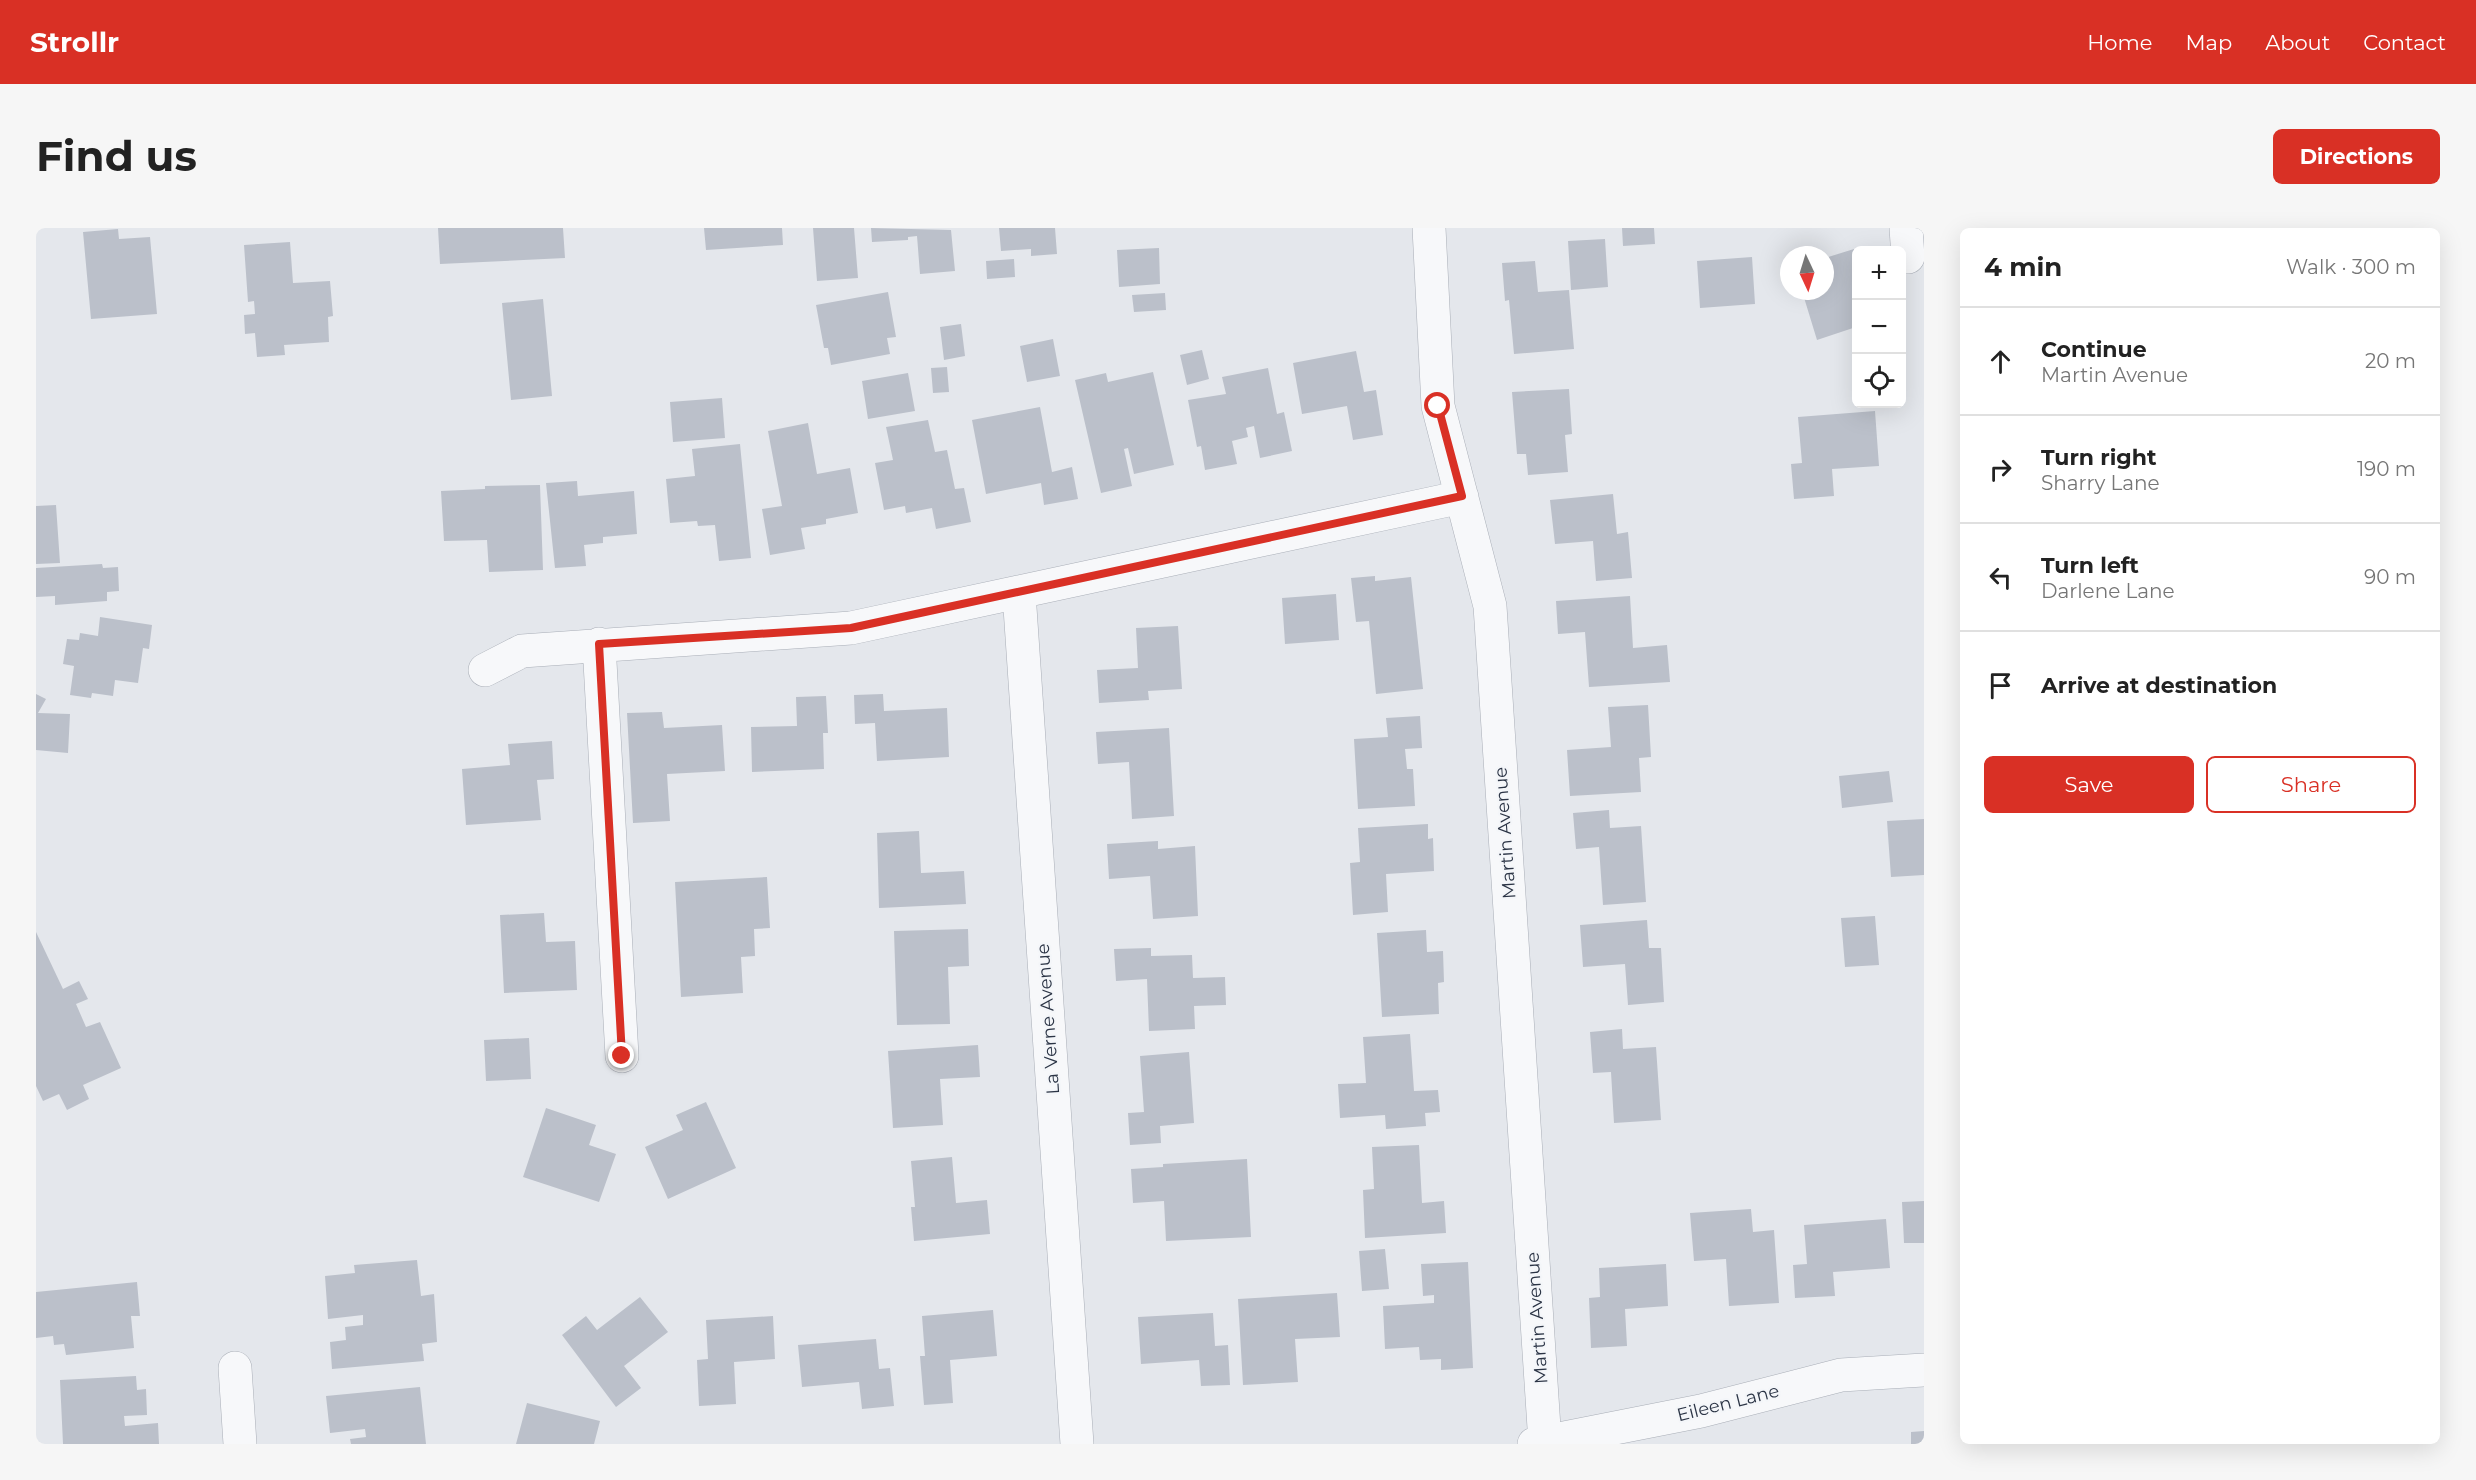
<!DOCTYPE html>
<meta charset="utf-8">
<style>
:root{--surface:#fff;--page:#f6f6f6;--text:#222;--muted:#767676;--line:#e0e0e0;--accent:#d93025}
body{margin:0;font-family:Montserrat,sans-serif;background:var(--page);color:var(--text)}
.controls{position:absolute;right:18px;top:18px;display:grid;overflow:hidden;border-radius:9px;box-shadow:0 6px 24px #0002}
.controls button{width:54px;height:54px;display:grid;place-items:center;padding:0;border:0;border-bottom:2px solid var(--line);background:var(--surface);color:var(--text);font:30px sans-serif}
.compass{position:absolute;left:1744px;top:18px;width:54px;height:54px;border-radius:50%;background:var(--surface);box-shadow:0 6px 24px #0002;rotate:176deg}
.stop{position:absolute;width:18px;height:18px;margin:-14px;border:4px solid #d93025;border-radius:50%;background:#fff}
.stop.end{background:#d93025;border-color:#fff;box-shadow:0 2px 6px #0008}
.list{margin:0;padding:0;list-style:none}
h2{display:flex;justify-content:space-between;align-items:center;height:78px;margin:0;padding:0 24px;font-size:26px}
h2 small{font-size:20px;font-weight:400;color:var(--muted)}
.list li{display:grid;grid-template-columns:39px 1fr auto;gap:18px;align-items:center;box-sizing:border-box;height:108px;padding:0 24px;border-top:2px solid var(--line)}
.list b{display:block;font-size:22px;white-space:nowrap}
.list p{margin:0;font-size:20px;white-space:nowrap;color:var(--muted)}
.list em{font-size:20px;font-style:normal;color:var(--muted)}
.actions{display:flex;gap:12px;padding:18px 24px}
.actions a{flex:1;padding:14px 0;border:2px solid var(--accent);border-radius:9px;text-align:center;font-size:21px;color:var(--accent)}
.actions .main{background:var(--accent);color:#fff}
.icon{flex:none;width:33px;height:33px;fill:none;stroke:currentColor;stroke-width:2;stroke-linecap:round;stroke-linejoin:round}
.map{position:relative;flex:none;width:1888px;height:1216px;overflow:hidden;border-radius:9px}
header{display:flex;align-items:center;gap:36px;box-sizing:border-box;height:84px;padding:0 30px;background:var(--accent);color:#fff}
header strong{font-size:28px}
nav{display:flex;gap:33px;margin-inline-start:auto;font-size:21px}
.intro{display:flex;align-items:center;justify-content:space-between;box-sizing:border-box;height:144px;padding:0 36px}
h1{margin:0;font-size:42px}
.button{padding:15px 27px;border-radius:9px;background:var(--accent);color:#fff;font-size:21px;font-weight:700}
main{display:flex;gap:36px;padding:0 36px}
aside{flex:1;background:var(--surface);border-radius:9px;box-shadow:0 6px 24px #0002}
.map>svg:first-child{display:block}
.building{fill:#bbc0ca}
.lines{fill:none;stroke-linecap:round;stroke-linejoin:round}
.minor-casing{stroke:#a9aeb7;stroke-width:34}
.minor{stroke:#f7f8fa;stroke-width:33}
.route{stroke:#d93025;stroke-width:8}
.labels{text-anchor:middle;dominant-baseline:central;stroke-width:4.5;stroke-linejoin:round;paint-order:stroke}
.street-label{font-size:18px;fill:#2b3445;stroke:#f4f6f9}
</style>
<header>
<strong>Strollr</strong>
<nav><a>Home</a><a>Map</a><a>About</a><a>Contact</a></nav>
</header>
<div class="intro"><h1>Find us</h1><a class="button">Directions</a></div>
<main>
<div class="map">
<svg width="1888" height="1216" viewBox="0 0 1888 1216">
<rect width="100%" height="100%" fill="#e4e7ec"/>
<path class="building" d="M402,0H527L529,30L404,36Z
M668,0H746L747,17L670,22Z
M777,0H818L822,50L781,53Z
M835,0L915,2L919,43L884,46L881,8L872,9V12L836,14Z
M963,0H1019L1021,26L995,28V21L965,23Z
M1586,0H1618L1619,16L1587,18Z
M82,1L83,11L114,9L121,86L55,91L47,4Z
M1569,11L1572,59L1535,62L1532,13Z
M254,14L257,55L294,53L297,88L292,89L293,114L248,117L249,127L221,129L219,105L209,106L208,87L219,86L218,73L212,74L208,17Z
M1123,20L1124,56L1083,59L1081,22Z
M1818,21L1820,29V99L1781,112L1766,63H1789V30Z
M1716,29L1719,76L1664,80L1661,33Z
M978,31L979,49L951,51L950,33Z
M1499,33L1502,64L1533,62L1538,121L1478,126L1473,72L1469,73L1466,35Z
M852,64L860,109L851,110L854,126L795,137L792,120H788L780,77Z
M1129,65L1130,82L1098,84L1096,67Z
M507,71L516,168L475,172L466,75Z
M925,96L929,128L908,132L904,99Z
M1017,111L1024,148L991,154L984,118Z
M1166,122L1173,151L1151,157L1144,127Z
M1320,123L1328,164L1340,162L1347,207L1317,212L1311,178L1266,186L1257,135Z
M911,139L913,164L897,165L895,140Z
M1232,140L1241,186L1248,184L1256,223L1224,230L1218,198L1210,200L1212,209L1196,213L1201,236L1169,242L1165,218L1161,219L1152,172L1190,166L1186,149Z
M1117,144L1138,237L1098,246L1092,220L1088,221L1096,258L1065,265L1039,152L1070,145L1072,154Z
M872,145L879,183L832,191L826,153Z
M1533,161L1536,206L1529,207L1532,244L1492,247L1490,226H1481L1476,164Z
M686,170L689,210L637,214L634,174Z
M1004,179L1016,244L1036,239L1042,271L1008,277L1005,255L950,266L936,192Z
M1839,183L1843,238L1796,241L1798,268L1758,271L1755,236L1766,235L1762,189Z
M892,192L899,224L911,222L919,261L928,260L935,294L900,301L896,280L870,285L869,278L848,282L839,235L857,232L850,199Z
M772,195L781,246L814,240L822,285L790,291V296L765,300L769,321L734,327L726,281L746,278L732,203Z
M704,216L715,330L683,333L679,297L662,298L661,293L634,295L630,251L659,248L656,221Z
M541,253L542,268L598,263L601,306L567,309V315L548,317L550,338L519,340L510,255Z
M504,257L507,342L453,344L451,312L408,313L405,263L449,261V258Z
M1577,266L1581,306L1592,304L1596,350L1560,353L1557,313L1519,316L1514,272Z
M20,277L24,335L0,336V278Z
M66,336L67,340L82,339L83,363L71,364V373L19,377V368L0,369V340Z
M1339,348V353L1375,349L1387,461L1340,466L1333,393L1320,394L1315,350Z
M1300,366L1303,412L1249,416L1246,370Z
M1594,368L1597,420L1631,417L1634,454L1553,459L1549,404L1522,406L1520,373Z
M64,389L116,397L113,421L107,420L102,455L79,452L77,468L56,465L55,470L34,467L38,438L27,436L31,411L43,412L44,405L62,408Z
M1142,398L1146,461L1112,463L1113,472L1063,475L1061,442L1102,440L1100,400Z
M0,466L10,471L2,485L34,486L32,525L0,522Z
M847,466L848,483L911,480L913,529L841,533L839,495L819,496L818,467Z
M790,468L792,505H787L788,541L716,544L715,499L761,498L760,469Z
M1612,477L1615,529L1603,530L1605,564L1534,568L1531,522L1575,519L1572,479Z
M626,484L628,500L686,497L689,543L631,546L634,593L597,595L591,485Z
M1384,488L1386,520L1369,521L1371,541H1377L1379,578L1322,581L1318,511L1352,509L1350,490Z
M1133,500L1138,588L1096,591L1093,534L1062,536L1060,504Z
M516,513L518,551L501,552L505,592L430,597L426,541L474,537L472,516Z
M1853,543L1857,574L1806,580L1803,548Z
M1573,582L1574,600L1605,598L1610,674L1567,677L1563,619L1540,621L1537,585Z
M1888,591V647L1855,649L1851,593Z
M1392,596V611L1397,610L1398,643L1350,646L1352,684L1317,687L1314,635L1324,634L1322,600Z
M883,603L885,645L928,643L930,676L843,680L841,605Z
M1122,613V621L1159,618L1162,688L1117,691L1114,648L1073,651L1071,616Z
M731,649L734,700L718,701L719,728L705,729L707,765L645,769L639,654Z
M508,685L510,714L539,713L541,762L468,765L464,687Z
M1839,688L1843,737L1809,739L1805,690Z
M1611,692L1613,720H1625L1628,774L1592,777L1589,736L1547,739L1544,697Z
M932,701L933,738L912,739L914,796L861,797L858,703Z
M1390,702L1391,724L1407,723L1408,754L1402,755L1403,786L1346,789L1341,705Z
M0,704L27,761L43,753L52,771L40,776L50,799L64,794L85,840L47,857L53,871L31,882L23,866L7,873L0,858Z
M1115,720V728L1156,727L1157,750L1189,749L1190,777L1158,778L1159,801L1113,803L1111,751L1080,753L1078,721Z
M1586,801L1587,821L1620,819L1625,892L1578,895L1575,844L1557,845L1554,804Z
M1374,806L1378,863L1402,862L1404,884L1389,885L1390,898L1350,901L1349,887L1304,890L1302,856L1330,855L1327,809Z
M493,810L495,851L450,853L448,812Z
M942,817L944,849L904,851L907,897L857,900L852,823Z
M1153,824L1158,895L1124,898L1125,915L1094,917L1092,885L1108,884L1104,828Z
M670,874L700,940L632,971L609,919L647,902L640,887Z
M510,880L560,897L553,917L580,926L563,974L487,949Z
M1383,917L1386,975L1408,973L1410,1005L1329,1010L1327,962L1338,961L1336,919Z
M916,929L920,975L951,972L954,1006L878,1013L875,979H879L875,933Z
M1211,931L1215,1009L1130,1013L1128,973L1097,975L1095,941L1127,939V936Z
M1888,973V1015H1868L1866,974Z
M1715,981L1717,1004L1738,1002L1743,1075L1693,1078L1690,1031L1658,1033L1654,985Z
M1850,991L1854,1040L1797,1044L1799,1068L1759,1070L1757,1037L1771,1036L1768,997Z
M1349,1021L1353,1061L1326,1063L1323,1023Z
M381,1032L385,1068L398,1066L401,1114L386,1116L388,1133L296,1141L294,1114L310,1112L309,1099L327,1097V1087L292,1091L289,1048L319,1045L318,1037Z
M1432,1034L1437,1140L1405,1142V1131L1384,1132L1383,1119L1349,1121L1347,1078L1398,1075V1067L1387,1068L1385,1036Z
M1630,1036L1632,1078L1589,1081L1591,1118L1555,1120L1553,1070L1564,1069L1563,1040Z
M101,1054L104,1088H95L98,1120L30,1127L28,1116L18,1117L17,1108L0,1110V1064Z
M1301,1065L1304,1109L1259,1111L1262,1154L1207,1157L1202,1071Z
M604,1069L632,1104L588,1138L605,1160L580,1179L526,1107L550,1088L561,1102Z
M957,1082L961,1128L914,1132L917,1175L888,1177L884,1128H889L886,1088Z
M1177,1085L1179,1118L1192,1117L1194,1157L1165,1158L1163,1132L1105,1136L1102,1089Z
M737,1088L739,1131L698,1134L700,1176L663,1178L661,1132L672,1131L670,1092Z
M840,1111L843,1141L854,1140L858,1178L826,1181L823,1154L766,1159L762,1117Z
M100,1148L101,1162L110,1161L111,1187L88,1188L89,1198L122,1195L123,1216H27L24,1152Z
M384,1159L390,1216H315L314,1211L330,1209L329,1201L294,1205L290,1168Z
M491,1175L564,1193L558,1216H480Z
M1888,1203V1216H1875V1204Z"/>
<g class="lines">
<g class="minor-casing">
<path id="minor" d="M1393,0L1402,178L1454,378L1509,1215
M1870,0L1872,29
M983,365L1041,1216
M563,416L586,828
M449,442L486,423L815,400L1426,269
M199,1140L204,1216
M1498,1216L1665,1183L1805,1147L1888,1142"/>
</g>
<use href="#minor" class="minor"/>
</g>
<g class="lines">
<path class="route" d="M586,828L563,416L815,400L1426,268L1402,178"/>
</g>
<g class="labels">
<g class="street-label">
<text transform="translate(1469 605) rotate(-94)">Martin Avenue</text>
<text transform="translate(1012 791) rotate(-94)">La Verne Avenue</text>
<text transform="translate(1501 1090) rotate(-94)">Martin Avenue</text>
<text transform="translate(1692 1175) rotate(-14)">Eileen Lane</text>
</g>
</g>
</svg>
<div class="controls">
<button>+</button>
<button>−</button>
<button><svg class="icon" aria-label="locate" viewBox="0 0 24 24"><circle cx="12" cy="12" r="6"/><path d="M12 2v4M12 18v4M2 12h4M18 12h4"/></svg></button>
</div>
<svg class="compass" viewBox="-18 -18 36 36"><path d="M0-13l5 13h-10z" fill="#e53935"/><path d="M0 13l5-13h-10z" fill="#767676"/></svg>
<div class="stop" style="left:1402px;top:178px"></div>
<div class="stop end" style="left:586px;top:828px"></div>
</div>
<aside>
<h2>4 min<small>Walk · 300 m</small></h2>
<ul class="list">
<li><svg class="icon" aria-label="ahead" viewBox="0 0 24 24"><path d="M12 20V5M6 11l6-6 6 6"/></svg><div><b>Continue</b><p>Martin Avenue</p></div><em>20 m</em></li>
<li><svg class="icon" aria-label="right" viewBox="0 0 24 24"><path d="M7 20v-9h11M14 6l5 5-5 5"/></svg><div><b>Turn right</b><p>Sharry Lane</p></div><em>190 m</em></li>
<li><svg class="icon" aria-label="left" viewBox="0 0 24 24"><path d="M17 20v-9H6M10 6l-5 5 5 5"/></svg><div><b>Turn left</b><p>Darlene Lane</p></div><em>90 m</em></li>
<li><svg class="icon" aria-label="arrive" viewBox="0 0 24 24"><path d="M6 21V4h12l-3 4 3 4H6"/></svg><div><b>Arrive at destination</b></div></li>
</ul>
<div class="actions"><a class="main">Save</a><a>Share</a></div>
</aside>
</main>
